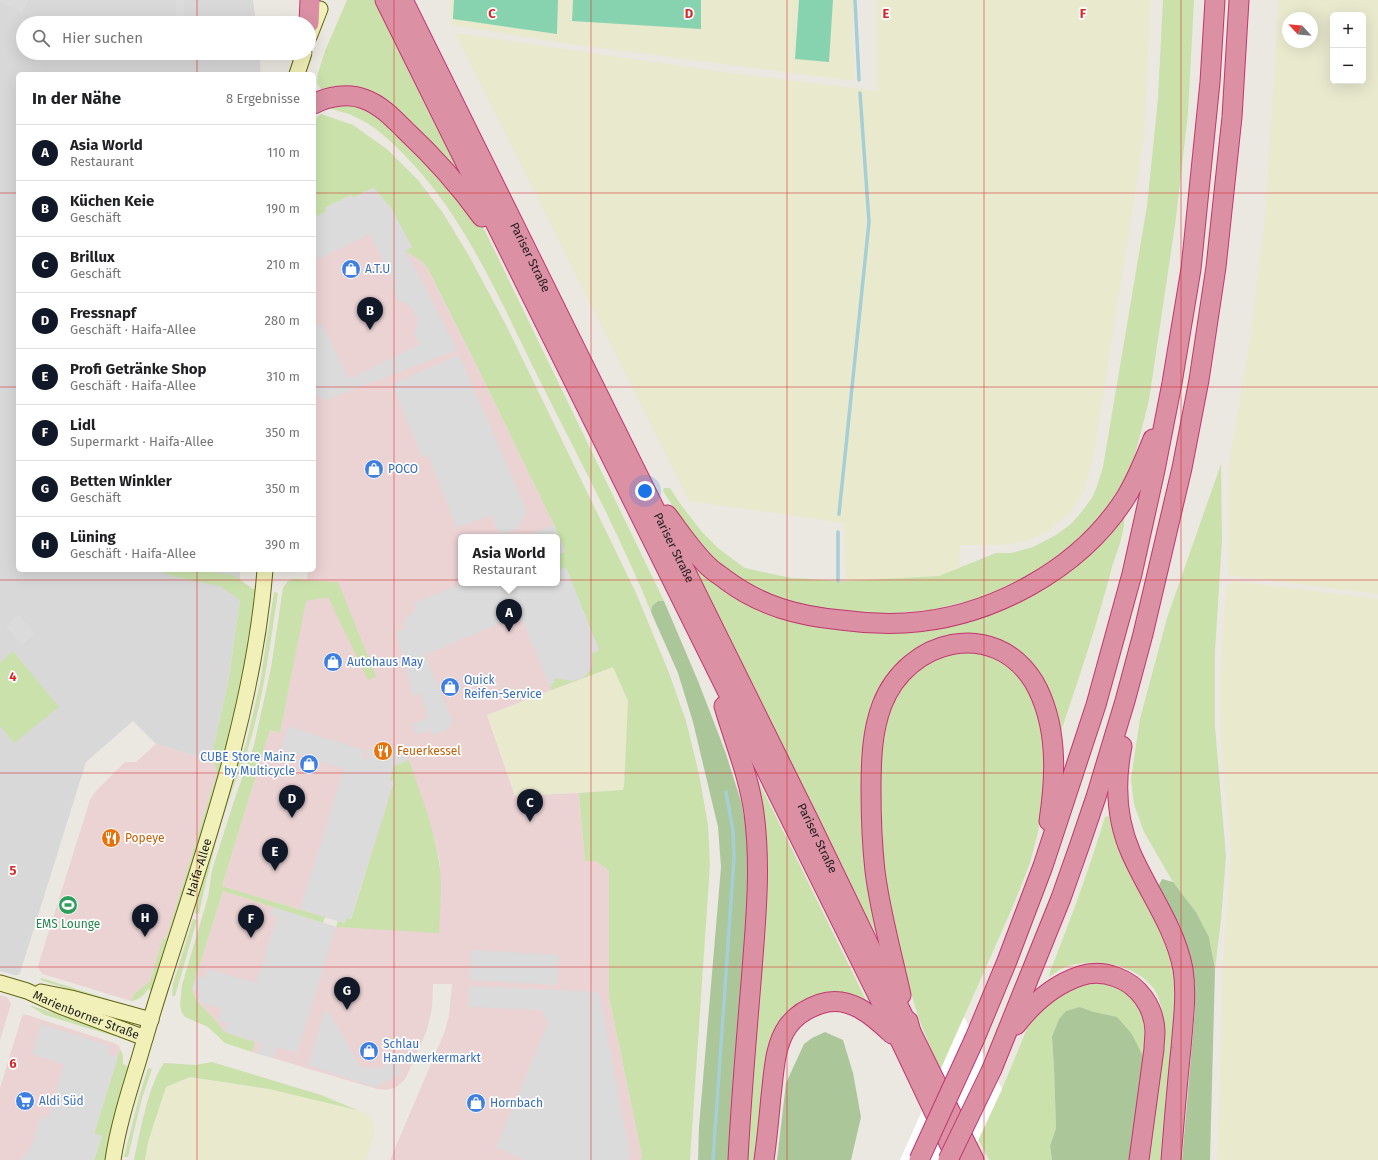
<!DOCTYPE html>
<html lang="de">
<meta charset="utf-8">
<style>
:root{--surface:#fff;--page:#f2f2f2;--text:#202124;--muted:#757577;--line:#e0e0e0;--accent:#111827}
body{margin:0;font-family:"Fira Sans",sans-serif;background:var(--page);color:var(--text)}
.controls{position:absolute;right:12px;top:12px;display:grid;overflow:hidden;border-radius:6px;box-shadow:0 4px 16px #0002}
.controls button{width:36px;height:36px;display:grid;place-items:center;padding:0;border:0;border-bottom:1px solid var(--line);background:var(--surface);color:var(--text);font:20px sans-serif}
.compass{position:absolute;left:1282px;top:12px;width:36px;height:36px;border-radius:50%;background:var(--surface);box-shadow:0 4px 16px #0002;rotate:296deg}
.you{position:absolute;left:645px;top:491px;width:14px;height:14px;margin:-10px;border:3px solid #fff;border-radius:50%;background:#1a73e8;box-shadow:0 0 0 6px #1a73e833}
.badge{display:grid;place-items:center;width:26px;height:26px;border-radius:50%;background:var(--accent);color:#fff;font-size:13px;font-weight:700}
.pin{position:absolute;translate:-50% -33px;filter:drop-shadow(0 1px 2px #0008)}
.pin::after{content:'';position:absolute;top:21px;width:14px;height:12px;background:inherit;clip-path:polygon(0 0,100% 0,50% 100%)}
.popup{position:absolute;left:458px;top:534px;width:102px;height:52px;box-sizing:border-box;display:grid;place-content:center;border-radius:6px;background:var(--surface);filter:drop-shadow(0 1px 3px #0005);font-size:13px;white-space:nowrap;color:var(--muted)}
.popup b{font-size:15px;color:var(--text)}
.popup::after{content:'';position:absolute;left:50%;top:100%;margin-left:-8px;border:8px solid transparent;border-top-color:var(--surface)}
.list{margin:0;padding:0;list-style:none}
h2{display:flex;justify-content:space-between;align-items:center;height:52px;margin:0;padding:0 16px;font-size:17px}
h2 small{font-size:13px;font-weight:400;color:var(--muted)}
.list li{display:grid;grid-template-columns:26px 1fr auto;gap:12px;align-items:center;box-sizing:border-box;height:56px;padding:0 16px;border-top:1px solid var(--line)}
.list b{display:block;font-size:15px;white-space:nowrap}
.list p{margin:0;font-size:13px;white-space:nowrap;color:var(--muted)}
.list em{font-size:13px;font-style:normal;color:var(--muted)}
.icon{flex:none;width:22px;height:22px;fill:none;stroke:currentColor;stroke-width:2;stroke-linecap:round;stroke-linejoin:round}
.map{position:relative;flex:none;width:1378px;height:1160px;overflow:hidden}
.search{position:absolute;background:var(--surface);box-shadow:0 4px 16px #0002;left:16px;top:16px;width:300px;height:44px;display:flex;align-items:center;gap:10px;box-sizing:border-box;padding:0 14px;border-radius:22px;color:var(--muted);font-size:15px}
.panel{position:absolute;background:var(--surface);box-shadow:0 4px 16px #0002;left:16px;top:72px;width:300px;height:500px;border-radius:6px}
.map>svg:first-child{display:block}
.residential{fill:#d9d8d8}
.commercial{fill:#ebd2d3;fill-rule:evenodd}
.farmland{fill:#e9e9ce;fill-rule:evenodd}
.grass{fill:#cae1ac}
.forest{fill:#abc79a}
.pitch{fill:#87d3b0}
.parking{fill:#dbdbdb}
.pier{fill:#fff}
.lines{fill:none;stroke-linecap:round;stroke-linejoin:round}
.stream{stroke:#a6ced5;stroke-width:3.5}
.secondary-casing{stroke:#616410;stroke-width:17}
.highway-casing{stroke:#c23670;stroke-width:21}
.secondary{stroke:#f1f0b9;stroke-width:15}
.highway{stroke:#db90a4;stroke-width:19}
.highway-bridge-casing{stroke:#c23670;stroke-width:21;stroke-linecap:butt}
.highway-bridge{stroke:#db90a4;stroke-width:19}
.grid{fill:none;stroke:#d62828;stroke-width:1;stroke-opacity:0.55}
.labels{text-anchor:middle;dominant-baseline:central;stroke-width:3.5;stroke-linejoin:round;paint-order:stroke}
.street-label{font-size:12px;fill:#1b1b1b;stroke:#fff}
.shop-label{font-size:12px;fill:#366cbe;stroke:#fff;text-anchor:start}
.food-label{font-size:12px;fill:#c56008;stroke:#fff;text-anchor:start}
.leisure-label{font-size:12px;fill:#27864d;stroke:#fff}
.grid-label{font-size:13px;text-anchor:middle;font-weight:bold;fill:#d62828;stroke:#fff;stroke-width:3.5;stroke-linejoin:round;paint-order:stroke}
</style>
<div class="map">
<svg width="1378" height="1160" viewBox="0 0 1378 1160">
<rect width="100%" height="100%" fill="#ebe7e1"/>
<path class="residential" d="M0,0H253L256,23H23V53H259L261,74H18V570H240V600L228,683L213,749L216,755L214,762L156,744L133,721L86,762L20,973L18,975H15L0,971Z"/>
<path class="commercial" d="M374,188L412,247L407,252L421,261L427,267L476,364L554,525L613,667L487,715L515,796L579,793L585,861H596L609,871V997L642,1156L641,1160H390L445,1031L449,1016L452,984H433L432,1008L427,1030L409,1071L405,1079L399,1085L394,1088L386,1090L377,1089L252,1052L255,1042L224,1032L217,1022L197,1001L192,989L223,891L336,927L439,932L440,864L435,840L408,760L345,923L222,886L270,730L280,733L305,601L308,570H314V218ZM461,537H557V583H461Z
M156,744L214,762L217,773L166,939L163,938L150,981L134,994L131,1001L43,974L40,971L38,966L90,800L95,792L125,762H136Z
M0,995L8,998L11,1004L0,1040Z
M24,1014L114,1043L119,1046L120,1049L94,1133V1160H0V1088L22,1016Z"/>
<path class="farmland" d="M450,0H854L852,28L855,81L570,44L451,25Z
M877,0H1151L1144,137L1094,454L1084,491L1070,513L1048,531L1027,541L1003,545H960L959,567L939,576L846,581L844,523L689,501L455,33L723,72L877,91Z
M1279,0H1378V594L1233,576L1228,574V469L1250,339L1264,227ZM1333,15H1363V81H1333ZM1288,18H1312V42H1288Z
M1235,581L1378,599V1160H1217L1223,964L1231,850L1221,743L1220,680L1226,587L1231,583Z
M613,667L628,701L624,786L623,790L515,796L487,715Z
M190,1077L269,1089L358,1110L368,1114L374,1124V1134L366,1160H145L148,1142L166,1087Z"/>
<path class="grass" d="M347,0H375L464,178L398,116L325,90L320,88L317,83L318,73L325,51Z
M1163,0H1194L1188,113L1176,218L1149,400L1133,463L1119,491L1106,512L1081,540L1034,574L998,591L973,600L931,610L885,614L847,612L820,609L790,602L759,590L740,579L715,559L684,523L663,491L664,488H670L681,505L702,532L719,549L745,568L791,578L846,581L939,576L996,553H1012L1033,547L1056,535L1071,524L1079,515L1092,498L1096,489L1103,467L1147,206L1158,99Z
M338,99L379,113L477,218L486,233L664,601H658L652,606L651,612C619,533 579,459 541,383C504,309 469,224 412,163C401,151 379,129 365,122C360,119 354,116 349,114C341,111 333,111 326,105Z
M321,114L353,125L388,150L418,180L443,213L468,254L506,325L636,593L669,673L686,721L699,774L708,825L710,864L690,1160H641L642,1156L609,997V871L596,861H585L579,793L623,790L624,786L628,701L613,667L551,690L550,687L552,686L551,684L553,679L556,678C575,683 579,681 592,667V653L599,650L566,568L558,570L557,568V555L565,551L554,525L476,364L427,267L421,261L407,252L406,250L412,247L373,188L353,198L351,195L325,208L327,211L314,218V120Z
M1221,464L1222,540L1215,651V727L1226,856L1221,920L1215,969L1209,937L1196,912L1173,882L1144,832L1134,804L1131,779L1140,719L1167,618Z
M1124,513C1126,531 1117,551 1112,567C1097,625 1078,681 1059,737L1038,679L950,637L871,718L882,945L858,900L684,546L762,609L962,620Z
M155,570H197L233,575L253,589H257L247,662L221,775L154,991L148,989C144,996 139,1000 131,1001L134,994L150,981L163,938L166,939L217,773L214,762L216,755L213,749L228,683L240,600L220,586L176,577Z
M294,579L336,582L339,584L376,677L368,680L328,597L306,601L280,733L270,730L222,886L325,917L323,923L223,891L192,989L197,1001L217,1022L224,1032L255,1042L252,1052L225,1043L208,1027L185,1017L182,1013L180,1005L182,985L208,897L212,870L236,795L254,745L271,668L283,588L288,581Z
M274,592L278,593C270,644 264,696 249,745C246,759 239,772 234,785C219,827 208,871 199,914L195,913L204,871L230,785L246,744L260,683Z
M968,649L991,656L1010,667L1026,682L1044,724L1045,788L1038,832L1030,863L1013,906L940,1071L919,1019L898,951L888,899L883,851L880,764L887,722L892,704L913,671L932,657Z
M13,651L59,707L14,743L0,726V663Z
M409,760C420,793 434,827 439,862C443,885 440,910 439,933L336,927L338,921L344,923L346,918L351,919L394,782L389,780L394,765Z
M751,766L869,1006L796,1007L758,1160H745Z
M1111,816L1167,943L1176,975L1177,993L1164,1160H1148L1164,1024C1162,1013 1161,999 1154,989C1135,963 1094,957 1065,967C1059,969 1054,974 1049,977L1050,972C1070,921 1089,870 1105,817Z
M193,919L197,920L175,996H172L173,984Z
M39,978L45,979L126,1005L125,1007L43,981Z
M1096,980L1124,987L1145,1015L1148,1037L1144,1058L1132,1034L1094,1012L1080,1007L1052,1037L1054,1068L1056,1128L1050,1146L1052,1160H989L978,1139L1002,1089L1034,1012L1044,999Z
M30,1006H32L115,1033L114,1036L45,1015Z
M120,1049L123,1055V1064L128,1066L111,1135L106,1160H94L102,1136L94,1134Z
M212,1062L321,1095L357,1110L269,1089L190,1077L166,1087L148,1142L145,1160H134C140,1132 148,1086 164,1063L195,1065Z
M148,1068L152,1069L142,1098L128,1157H124L139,1097Z"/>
<path class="forest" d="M658,601H664L698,681L725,751L741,801L748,838L747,917L731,1160H698L699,1127L721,867L718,827L693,722L678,673L651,612L652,606Z
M1162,879L1173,882L1196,912L1209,937L1215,969L1210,1160H1182L1195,1010V987L1192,962L1180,926L1158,887Z
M1080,1007L1094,1012L1117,1017L1132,1034L1144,1058L1138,1090L1136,1127L1130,1160H1052L1050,1146L1056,1128L1054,1068L1052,1037L1059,1019L1066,1011Z
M825,1032L843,1040L853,1073L861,1117L851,1160H777L786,1083L804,1044L812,1038Z"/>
<path class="pitch" d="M454,0H558L557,34L453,19Z
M573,0H701V29L572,21Z
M799,0H833L829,62L795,59Z"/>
<path class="parking" d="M0,0H28L22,12L0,2Z
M176,0H184V23H176Z
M374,188L392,209L412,247L405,251L417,272L457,350L326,400L318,396L314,384V328L322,324L349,379L420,344L414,334L416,327L417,318L414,312L408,304L398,301L391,284L394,282L370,234L314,261V218L326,212L325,208L351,195L353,198Z
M459,355L527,511L518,528L501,536L491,515L457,528L428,455L422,457L392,384Z
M554,525L565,552L557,555V537H524Z
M566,567L599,650L592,653V664L589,672L582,678L572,681L555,678L554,679L555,682L551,684L552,686L550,687L520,615L425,655L453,722L447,730L433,735L430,730L416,735L412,724L426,719L427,716L421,694L413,696L396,632L405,629L404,624L406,618L412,612L417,611L414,603L462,583H557V568L558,570Z
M19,615L35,634L22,645L6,626Z
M288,726L364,750L361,758L365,759L368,758L366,751L377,746L380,754L403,745L409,760L394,766L390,780L394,781L351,919L346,918L345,923L301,910V906L344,769L281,749Z
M273,907L336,927L297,1053L276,1047L273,1058L258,1054L261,1043L224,1031L227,1023L218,1020L222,1009L198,1001L200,992L192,989L197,975L205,978L208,969L256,983L277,917L270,915Z
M471,950L559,955L557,985L469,980Z
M469,986L599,992L630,1155L628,1160H525L496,1147L548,1023L542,1010L468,1007Z
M329,1012L360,1066L379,1069L397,1058L402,1074L374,1087L308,1065L324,1013Z
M41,1024L110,1046L108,1054L118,1057L94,1133L102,1136L94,1160H20L32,1146L41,1116L48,1118L64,1065L58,1063V1062L32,1054Z"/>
<path class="pier" d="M964,1017L1002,1089L969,1160H900Z"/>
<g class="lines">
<path class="stream" d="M855,0L859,80
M839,514L869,222L860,93
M838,581V532
M713,1160L734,858L733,831L726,792"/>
<g class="secondary-casing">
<g id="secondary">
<path d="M309,37L320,9"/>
<path d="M297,74L304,53"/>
<path id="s1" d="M0,983L27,991L60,1006L145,1038"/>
<path d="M41,992L71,998L151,1020"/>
<path id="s2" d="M113,1160C118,1126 129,1092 139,1059C147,1032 155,1004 164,977C206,844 254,710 265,570"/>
</g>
</g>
<g class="highway-casing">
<g id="highway">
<path d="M385,0L902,1044L957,1160"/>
<path id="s3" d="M403,0L809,821L911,1032"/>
<path d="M309,23L310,0"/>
<path d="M314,104C328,96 349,93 364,99C381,105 393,118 405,130C434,157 459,185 482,217"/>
<path d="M667,515C680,532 693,552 709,567C714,572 720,575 726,580C761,606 798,616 841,620C862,623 884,624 905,623C990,618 1080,570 1126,497C1137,479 1145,459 1153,439"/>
<path d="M724,706C734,741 749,776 754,813C761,865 756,918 752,970C747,1033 741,1097 738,1160"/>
<path d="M1122,746C1115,781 1116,819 1131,853C1148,892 1175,927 1183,969C1187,995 1183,1022 1181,1048C1177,1085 1174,1123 1171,1160"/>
<path d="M901,995C892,954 880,912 875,871C872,844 871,816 871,789C871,761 872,731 882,705C907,639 994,617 1034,682C1058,724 1056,775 1049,821"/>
<path d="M908,1021L911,1032L974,1160"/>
<path d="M1016,1025C1033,1003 1053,985 1080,976C1092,972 1105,973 1116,977C1139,985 1154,1007 1155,1031C1155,1037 1154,1043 1154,1049L1139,1160"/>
<path d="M975,1038L1007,961L1043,866L1096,705L1132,574L1155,470L1172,383L1191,269L1210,82L1215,0"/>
<path d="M992,1069L1061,898L1079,847L1096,797L1125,701L1143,634L1182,468L1199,380L1216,267L1232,117L1239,0"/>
<path d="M764,1160C767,1139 769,1118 771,1096C774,1073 774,1046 788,1026C796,1015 808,1008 820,1004C849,994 873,1016 892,1034"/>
</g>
</g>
<use href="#secondary" class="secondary"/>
<use href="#highway" class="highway"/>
<g class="highway-bridge-casing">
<path id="highway-bridge" d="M919,1160L975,1038
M948,1160L992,1069"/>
</g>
<use href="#highway-bridge" class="highway-bridge"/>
</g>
<path class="grid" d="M197,0V23M394,0V1160M591,0V1160M787,0V1160M984,0V1160M1181,0V1160M197,53V74M0,193H18M314,193H1378M0,387H18M314,387H1378M197,570V1160M0,580H1378M0,773H1378M0,967H1378"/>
<defs>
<g id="shop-disc" transform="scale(1)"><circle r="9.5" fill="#3f7fe0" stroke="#fff"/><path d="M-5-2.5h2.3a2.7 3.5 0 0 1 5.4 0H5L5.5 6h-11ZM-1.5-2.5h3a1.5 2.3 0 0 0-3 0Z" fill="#fff"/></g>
<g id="restaurant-disc" transform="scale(1)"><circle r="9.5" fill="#e8710a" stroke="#fff"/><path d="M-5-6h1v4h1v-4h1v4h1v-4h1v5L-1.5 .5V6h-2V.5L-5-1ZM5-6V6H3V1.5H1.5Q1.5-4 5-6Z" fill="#fff"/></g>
<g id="stadium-disc" transform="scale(1)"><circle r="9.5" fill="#2e9e5b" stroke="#fff"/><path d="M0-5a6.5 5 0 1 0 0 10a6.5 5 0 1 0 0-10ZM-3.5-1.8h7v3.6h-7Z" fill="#fff"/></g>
<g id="supermarket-disc" transform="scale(1)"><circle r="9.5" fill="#3f7fe0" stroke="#fff"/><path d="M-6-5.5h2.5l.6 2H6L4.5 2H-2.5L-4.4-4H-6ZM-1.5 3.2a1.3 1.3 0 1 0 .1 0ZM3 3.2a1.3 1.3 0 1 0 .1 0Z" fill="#fff"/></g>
</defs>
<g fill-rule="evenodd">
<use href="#shop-disc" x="351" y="269"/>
<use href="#shop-disc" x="374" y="469"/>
<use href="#shop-disc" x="333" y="662"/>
<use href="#shop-disc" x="450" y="687"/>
<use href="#restaurant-disc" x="383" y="751"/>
<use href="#shop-disc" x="309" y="764"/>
<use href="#restaurant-disc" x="111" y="838"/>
<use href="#stadium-disc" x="68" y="905"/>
<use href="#shop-disc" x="369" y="1051"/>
<use href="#supermarket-disc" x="25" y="1101"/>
<use href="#shop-disc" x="476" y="1103"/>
</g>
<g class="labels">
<g class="street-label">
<text stroke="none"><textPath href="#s3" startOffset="287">Pariser Straße</textPath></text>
<text stroke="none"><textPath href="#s3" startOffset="611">Pariser Straße</textPath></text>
<text stroke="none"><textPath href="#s3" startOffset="935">Pariser Straße</textPath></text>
<text stroke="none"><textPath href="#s2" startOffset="305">Haifa-Allee</textPath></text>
<text stroke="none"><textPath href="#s1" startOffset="92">Marienborner Straße</textPath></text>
</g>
<g class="shop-label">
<text x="365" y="269">A.T.U</text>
<text x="388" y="469">POCO</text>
<text x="347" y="662">Autohaus May</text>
<text x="464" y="680">Quick<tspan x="464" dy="14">Reifen-Service</tspan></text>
<text x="295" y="757" text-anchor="end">CUBE Store Mainz<tspan x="295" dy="14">by Multicycle</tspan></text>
<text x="383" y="1044">Schlau<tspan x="383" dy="14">Handwerkermarkt</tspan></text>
<text x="39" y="1101">Aldi Süd</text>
<text x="490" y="1103">Hornbach</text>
</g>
<g class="food-label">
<text x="397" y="751">Feuerkessel</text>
<text x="125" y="838">Popeye</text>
</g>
<g class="leisure-label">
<text x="68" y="924">EMS Lounge</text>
</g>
</g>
<g class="grid-label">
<text x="492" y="18">C</text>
<text x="689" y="18">D</text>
<text x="886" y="18">E</text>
<text x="1083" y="18">F</text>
<text x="13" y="681">4</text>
<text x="13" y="875">5</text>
<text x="13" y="1068">6</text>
</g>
</svg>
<div class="controls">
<button>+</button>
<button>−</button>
</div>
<svg class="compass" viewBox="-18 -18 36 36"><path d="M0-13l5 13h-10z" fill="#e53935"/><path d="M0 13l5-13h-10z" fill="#757577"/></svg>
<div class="you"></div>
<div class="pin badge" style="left:509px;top:632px">A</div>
<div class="popup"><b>Asia World</b>Restaurant</div>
<div class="pin badge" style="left:370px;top:330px">B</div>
<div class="pin badge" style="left:530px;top:822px">C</div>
<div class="pin badge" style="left:292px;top:818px">D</div>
<div class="pin badge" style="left:275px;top:871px">E</div>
<div class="pin badge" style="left:251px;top:938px">F</div>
<div class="pin badge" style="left:347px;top:1010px">G</div>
<div class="pin badge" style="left:145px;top:937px">H</div>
<div class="search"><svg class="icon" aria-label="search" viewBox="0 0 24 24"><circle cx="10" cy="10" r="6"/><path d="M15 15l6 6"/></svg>Hier suchen</div>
<section class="panel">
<h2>In der Nähe<small>8 Ergebnisse</small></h2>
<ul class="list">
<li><span class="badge">A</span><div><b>Asia World</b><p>Restaurant</p></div><em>110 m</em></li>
<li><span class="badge">B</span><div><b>Küchen Keie</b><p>Geschäft</p></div><em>190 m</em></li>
<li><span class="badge">C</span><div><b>Brillux</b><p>Geschäft</p></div><em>210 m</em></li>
<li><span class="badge">D</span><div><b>Fressnapf</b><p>Geschäft · Haifa-Allee</p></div><em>280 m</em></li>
<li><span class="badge">E</span><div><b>Profi Getränke Shop</b><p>Geschäft · Haifa-Allee</p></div><em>310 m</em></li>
<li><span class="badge">F</span><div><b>Lidl</b><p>Supermarkt · Haifa-Allee</p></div><em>350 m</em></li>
<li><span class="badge">G</span><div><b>Betten Winkler</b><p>Geschäft</p></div><em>350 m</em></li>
<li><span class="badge">H</span><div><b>Lüning</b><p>Geschäft · Haifa-Allee</p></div><em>390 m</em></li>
</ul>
</section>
</div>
